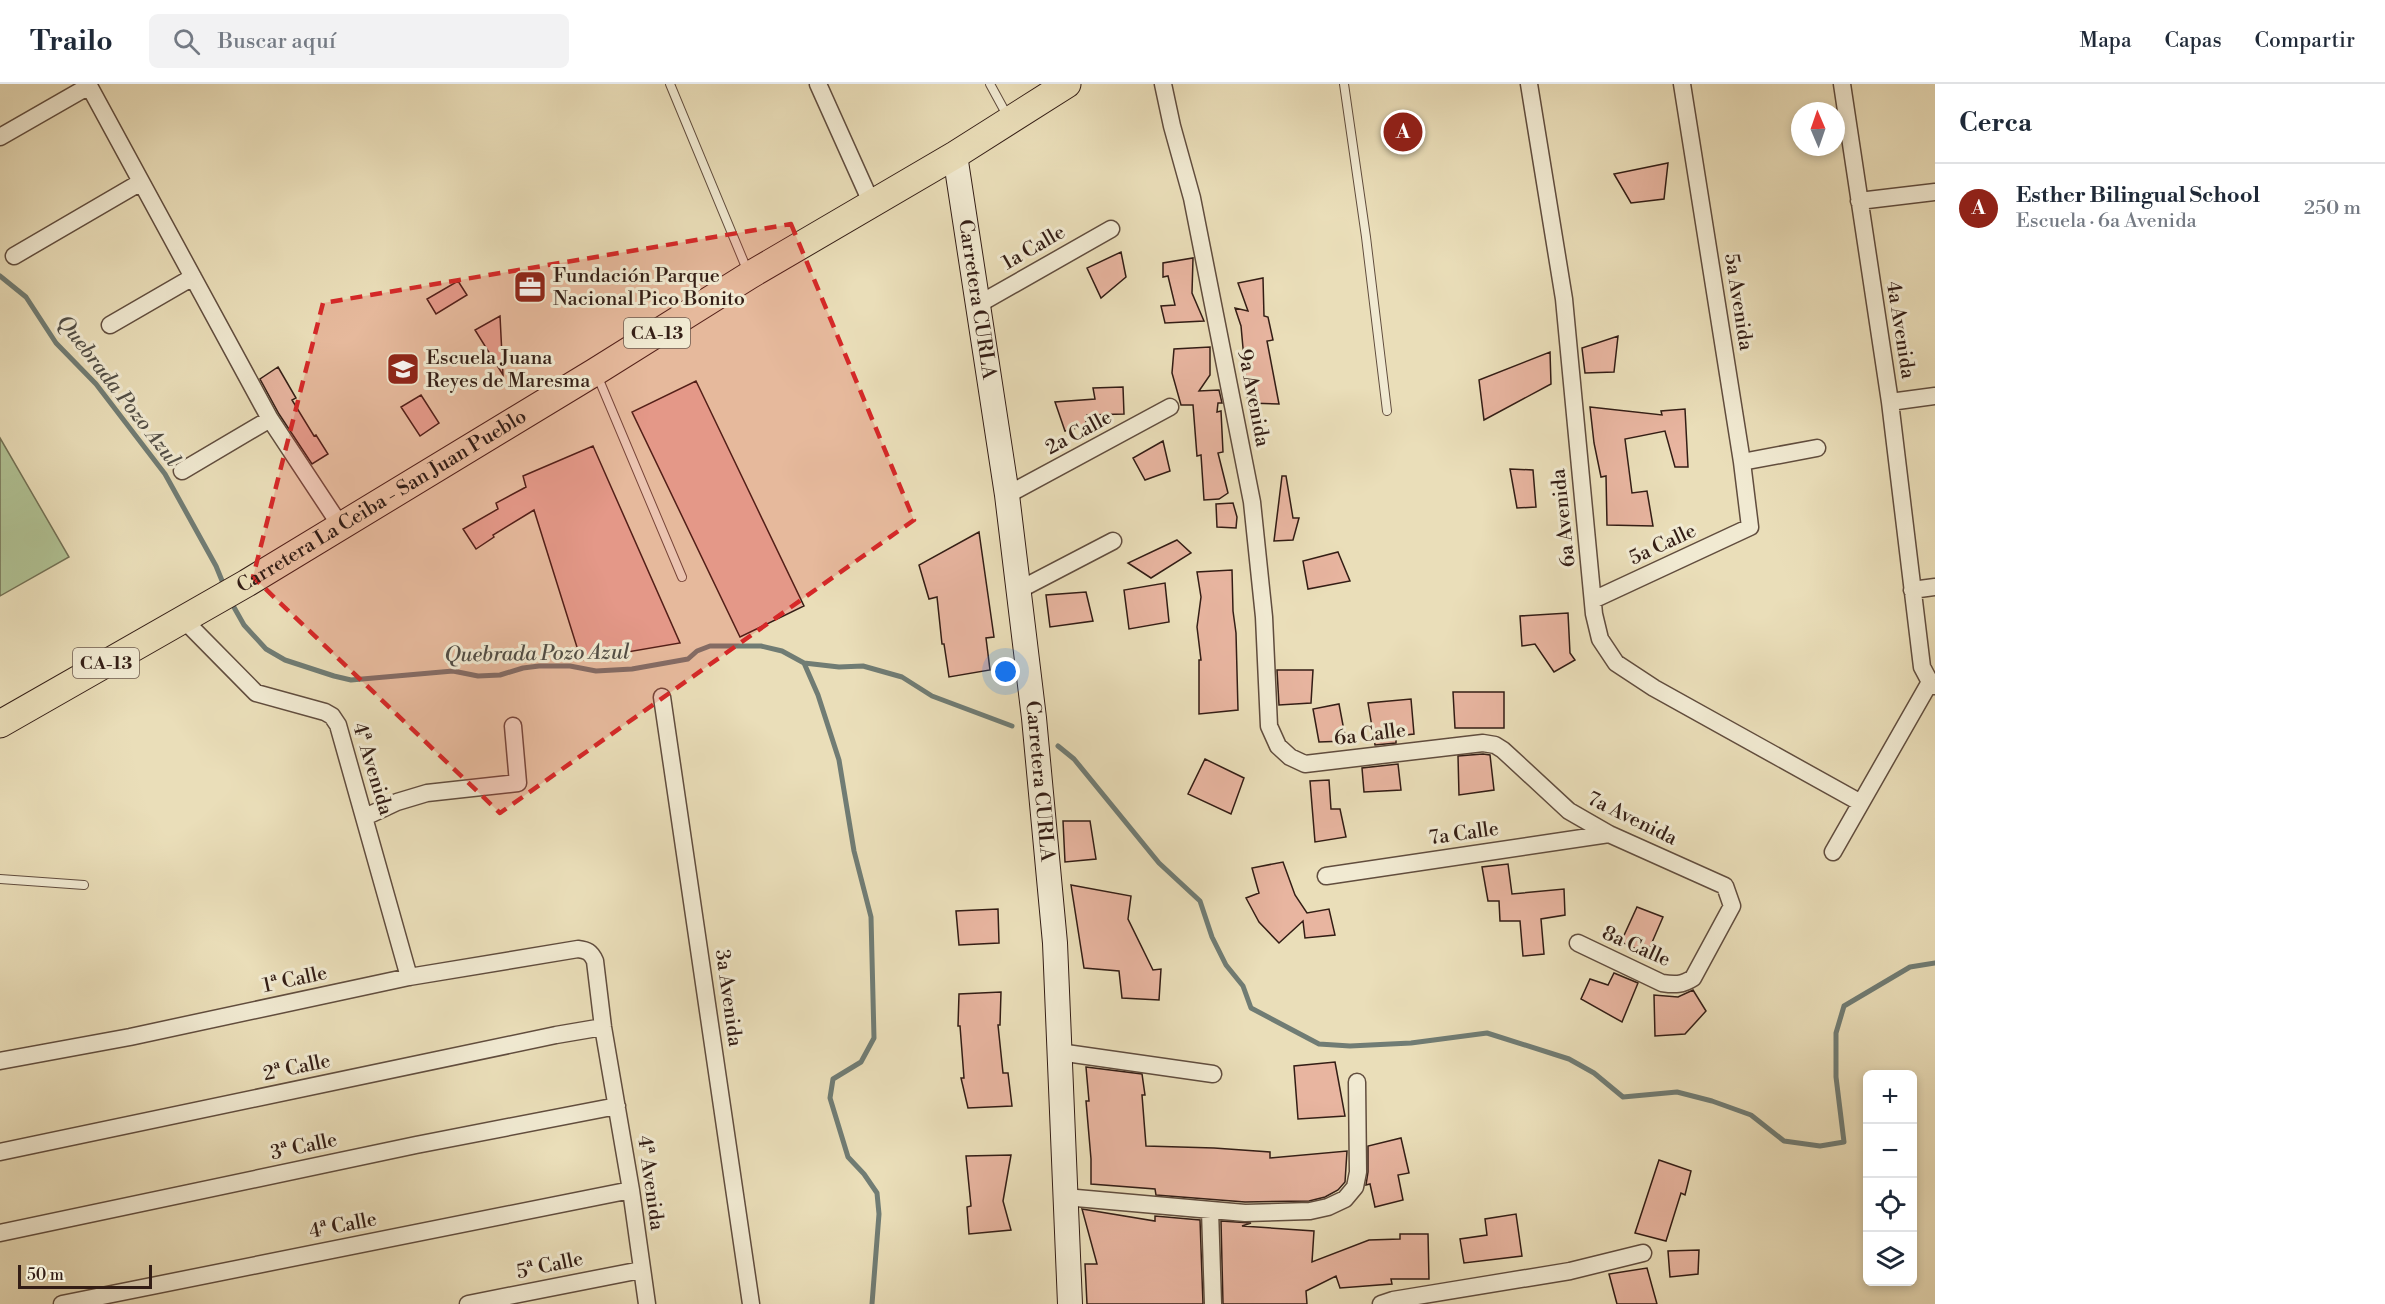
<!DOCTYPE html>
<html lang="es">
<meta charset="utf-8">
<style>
:root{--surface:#fff;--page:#f2f2f3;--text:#1f2937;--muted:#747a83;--line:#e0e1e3;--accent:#8f2418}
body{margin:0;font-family:"Libre Bodoni",serif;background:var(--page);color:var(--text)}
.controls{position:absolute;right:18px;bottom:18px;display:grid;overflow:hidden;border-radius:9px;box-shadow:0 3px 9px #0003}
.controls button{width:54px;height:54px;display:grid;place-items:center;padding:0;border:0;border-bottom:2px solid var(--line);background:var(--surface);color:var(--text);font:30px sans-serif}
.compass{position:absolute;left:1791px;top:18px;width:54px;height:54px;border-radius:50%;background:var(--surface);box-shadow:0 3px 9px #0003;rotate:358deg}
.scale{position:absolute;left:18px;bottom:15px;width:134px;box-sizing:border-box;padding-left:6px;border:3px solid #331d15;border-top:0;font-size:16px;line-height:21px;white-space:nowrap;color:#331d15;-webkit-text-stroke:4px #f1ead2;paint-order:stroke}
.you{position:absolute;left:1006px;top:588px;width:21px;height:21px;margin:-15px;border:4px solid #fff;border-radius:50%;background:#1a73e8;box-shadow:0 0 0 9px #1a73e833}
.badge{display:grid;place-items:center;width:39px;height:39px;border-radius:50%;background:var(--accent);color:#fff;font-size:20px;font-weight:700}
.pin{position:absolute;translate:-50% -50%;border:3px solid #fff;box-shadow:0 2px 6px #0006}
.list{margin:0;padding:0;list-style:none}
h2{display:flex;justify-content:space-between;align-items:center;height:78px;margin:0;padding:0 24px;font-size:26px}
h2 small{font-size:20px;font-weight:400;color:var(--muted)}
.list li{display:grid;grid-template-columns:39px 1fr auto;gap:18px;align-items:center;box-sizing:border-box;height:90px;padding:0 24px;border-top:2px solid var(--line)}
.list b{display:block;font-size:22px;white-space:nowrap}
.list p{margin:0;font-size:20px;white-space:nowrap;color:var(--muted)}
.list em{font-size:20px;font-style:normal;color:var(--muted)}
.icon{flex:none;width:33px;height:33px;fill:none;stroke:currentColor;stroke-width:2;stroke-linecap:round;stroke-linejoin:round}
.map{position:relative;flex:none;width:1935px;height:1220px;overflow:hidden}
header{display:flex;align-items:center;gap:36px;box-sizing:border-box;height:84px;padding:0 30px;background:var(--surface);border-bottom:2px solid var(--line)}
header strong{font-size:28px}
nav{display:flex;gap:33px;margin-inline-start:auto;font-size:21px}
.search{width:420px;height:54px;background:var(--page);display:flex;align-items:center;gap:15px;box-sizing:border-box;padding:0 21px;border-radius:9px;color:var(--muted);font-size:22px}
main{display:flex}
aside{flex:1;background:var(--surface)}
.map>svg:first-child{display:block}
.green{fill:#b0c294;stroke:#727054;stroke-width:1.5}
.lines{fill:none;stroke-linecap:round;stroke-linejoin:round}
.stream{stroke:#707c74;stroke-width:5}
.building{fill:#e8b5a0;stroke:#331d15;stroke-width:1.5}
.lane-casing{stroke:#614d3e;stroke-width:10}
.street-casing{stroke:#614d3e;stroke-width:19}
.secondary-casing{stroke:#331d15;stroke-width:26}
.primary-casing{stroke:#331d15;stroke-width:29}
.lane{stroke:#f1ead2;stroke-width:8}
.street{stroke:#f1ead2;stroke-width:16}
.secondary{stroke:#f1ead2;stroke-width:24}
.primary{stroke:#eadeb9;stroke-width:27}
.marked{fill:#d62828;fill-opacity:0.2;stroke:#d62828;stroke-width:4.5;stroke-dasharray:12 8;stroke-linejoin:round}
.labels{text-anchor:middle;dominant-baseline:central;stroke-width:6;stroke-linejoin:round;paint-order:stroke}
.shield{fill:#f1ead2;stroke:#6c5a4e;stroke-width:1.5}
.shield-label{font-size:18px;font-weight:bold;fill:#331d15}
.street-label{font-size:20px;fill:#331d15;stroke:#f1ead2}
.poi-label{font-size:20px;fill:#331d15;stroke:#f1ead2;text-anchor:start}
.water-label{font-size:21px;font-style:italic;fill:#514d45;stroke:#f1ead2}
</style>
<header>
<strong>Trailo</strong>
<div class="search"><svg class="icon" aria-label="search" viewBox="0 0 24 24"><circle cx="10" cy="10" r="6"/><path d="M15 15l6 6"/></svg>Buscar aquí</div>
<nav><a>Mapa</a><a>Capas</a><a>Compartir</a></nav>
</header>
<main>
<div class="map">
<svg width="1935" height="1220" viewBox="0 0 1935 1220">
<rect width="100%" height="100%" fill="#eadeb9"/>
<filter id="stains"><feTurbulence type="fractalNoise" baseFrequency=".00333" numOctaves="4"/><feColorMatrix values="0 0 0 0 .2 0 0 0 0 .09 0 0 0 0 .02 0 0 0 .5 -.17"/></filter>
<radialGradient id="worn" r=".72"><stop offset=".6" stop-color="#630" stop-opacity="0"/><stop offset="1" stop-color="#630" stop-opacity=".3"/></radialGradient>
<path class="green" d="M0,354L69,473L0,512Z"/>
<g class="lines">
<path class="stream" d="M0,192L26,213L56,259L96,300L165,390L216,482L225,504
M231,518L244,541L266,565L285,576L334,592L351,596L453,587L478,592L500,591L523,584L539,582H570L596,587L632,585L688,575L697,567L710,562H761L782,567L804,579L818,611L839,676L854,767L871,833L874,954L861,978L833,995L830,1014L848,1073L864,1090L877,1109L879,1130L872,1220
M804,579L839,583L863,582L902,593L932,612L1012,642
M1058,662L1074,675L1159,779L1200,817L1212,853L1226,881L1243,902L1251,924L1319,960L1350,962L1411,959L1487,949L1569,975L1594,989L1623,1013L1677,1008L1712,1017L1751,1031L1784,1057L1820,1062L1844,1058L1836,993V949L1844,922L1910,883L1935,879"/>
</g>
<path class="building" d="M1668,79L1664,115L1631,119L1614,90Z
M1121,168L1126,193L1101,214L1087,184Z
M1193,174L1192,209L1204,237L1165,239L1161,222L1175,221L1168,192L1163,193V179Z
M1263,194L1264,232L1268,233L1273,256L1267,257L1279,320L1248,319L1241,242L1235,224L1248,227L1238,199Z
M458,197L467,211L436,230L427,215Z
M500,232L503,291L475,246Z
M1618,252L1614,288L1585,289L1582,264Z
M1210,263V291L1199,307L1219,306L1222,319H1218L1217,328L1221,327L1223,368L1218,369L1228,409L1219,415L1204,416L1201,371L1197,372L1193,321H1181L1172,289L1174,265Z
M1550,268L1551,300L1484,336L1479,296Z
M278,283L296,314L292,316L314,352L316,351L328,370L312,380L279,330L260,295Z
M696,297L804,522L740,553L632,328Z
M1123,303L1124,330L1087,331L1085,342L1065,347L1055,318L1095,315L1093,304Z
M421,311L439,339L420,352L401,323Z
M1590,323L1662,331L1661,327L1685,325L1688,383H1675L1665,347L1625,355L1632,409L1647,407L1653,442L1607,441L1606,392L1601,393L1594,359Z
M1163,357L1170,387L1145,396L1133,374Z
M593,362L680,559L581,576L534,426L493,451L494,453L476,465L463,445L498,425L496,419L526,403L523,392Z
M1510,385L1533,386L1536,423L1517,424Z
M1282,392H1286L1293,434H1299L1293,456L1274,457Z
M1233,419L1237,433L1236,444L1217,443L1216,420Z
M979,448L994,553L986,554L990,586L949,593L944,560H942L937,513L929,515L919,481Z
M1177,456L1191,469L1151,494L1128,479Z
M1338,468L1350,497L1308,505L1303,477Z
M1232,486L1233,527L1236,549L1238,626L1199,630V576H1201L1197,543L1201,513L1197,488Z
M1165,499L1169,538L1129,545L1124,506Z
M1086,508L1093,537L1050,543L1046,511Z
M1568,529L1570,569L1575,576L1554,588L1535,560L1522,562L1520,532Z
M1277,586H1313L1311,619L1279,621Z
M1453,608H1504V644H1455Z
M1411,615L1414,650L1396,652V659L1375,661L1368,619Z
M1339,620L1346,657L1319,658L1313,625Z
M1483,670L1490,671L1494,706L1459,711L1458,672Z
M1205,675L1244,694L1231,730L1188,710Z
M1398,680L1401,706L1364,708L1362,684Z
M1329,696L1331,725H1340L1346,753L1315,758L1310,697Z
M1063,737H1090L1096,775L1065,778Z
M1283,778L1295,811L1307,829L1329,825L1335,851L1305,854L1303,837L1279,859L1259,838L1246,814L1259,809L1252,784Z
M1508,780L1512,810L1564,805L1565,831L1541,835L1544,870L1523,872L1520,837H1500L1499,817H1488L1482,783Z
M1071,801L1131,812L1128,835L1153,886L1161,885L1159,916L1122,914L1119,887L1084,884Z
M1637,823L1663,833L1647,870L1621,858Z
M998,825L999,859L959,861L956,827Z
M1614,889L1638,899L1622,938L1581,915L1590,895L1608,901Z
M1693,906L1706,927L1685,950L1655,952L1654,911L1678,913Z
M1001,908L1000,941H998L1003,989H1008L1012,1022L968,1024L961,994H964L960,942H958L959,910Z
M1335,978L1345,1032L1298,1035L1294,982Z
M1086,983L1142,990L1145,1011H1142L1146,1062L1214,1064L1270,1068V1074L1347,1067L1345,1098L1338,1106L1325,1113L1309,1117L1245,1118L1156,1111L1155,1105L1091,1100V1075L1086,1017H1089Z
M1401,1054L1409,1089L1398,1091L1403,1116L1375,1123L1370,1100L1366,1101L1368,1088V1062Z
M1011,1071L1003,1117L1011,1146L969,1150L967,1123L971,1122L966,1072Z
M1659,1076L1691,1087L1685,1111L1681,1109L1666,1157L1635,1149Z
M1082,1125L1155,1137V1132L1200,1136L1203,1220H1087L1085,1180H1097Z
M1516,1130L1522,1172L1464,1179L1460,1155L1487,1151L1485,1135Z
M1221,1137L1251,1139L1242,1142L1314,1147L1312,1178L1369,1156L1400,1155V1150H1428L1429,1195H1391L1392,1200L1340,1204L1336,1192L1306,1207L1307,1220H1223Z
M1699,1166L1698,1190L1670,1193L1668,1167Z
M1647,1184L1657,1220H1617L1609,1190Z"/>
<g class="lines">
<g class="lane-casing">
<path id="lane" d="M670,0L748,188
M990,0L1008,33
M1344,0L1366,153L1387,327
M597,291L682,493
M0,795L84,801"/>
</g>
<g class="street-casing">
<path id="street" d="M88,0L270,335L340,441
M818,0L871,118
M1163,0L1172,42L1192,114L1252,418L1264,533L1269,642L1278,662L1290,673L1305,680L1483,659L1495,661L1503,666L1569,727L1609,750L1725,802L1732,822L1693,894C1682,901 1675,901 1662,899L1578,859
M1529,0L1564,215L1594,530L1600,555L1616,579L1654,604L1861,719
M1842,0L1890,318L1922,583L1930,598L1935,602
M0,53L89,2
M1859,117L1935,108
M14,172L141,98
M979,220L1111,145
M110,241L193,193
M1890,318L1935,312
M1742,378L1817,364
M182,387L270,335
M1007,411L1170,323
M1019,506L1113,457
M1912,506L1935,503
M1593,516L1750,443L1742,378L1682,0
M183,535L256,609L325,628L332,632L338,641L409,893
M662,613L751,1220
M365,733L397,718L427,709L518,699L513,642
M1833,768L1930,598
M1326,792L1609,750
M1059,968L1213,990
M0,977L130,953L409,893L578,865C587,866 591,868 595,877L603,943L631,1106L647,1220
M0,1068L556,951L603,943
M1065,1113L1245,1129L1310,1127L1328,1123L1345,1115L1355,1103L1358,1088L1357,998
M1210,1126L1213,1219
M0,1149L416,1061L617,1022
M62,1220L631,1106
M468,1220L641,1186
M1381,1220L1393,1216L1570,1187L1643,1169"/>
</g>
<g class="secondary-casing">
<g id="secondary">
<path id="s1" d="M955,71L1007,411L1034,634L1055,859L1070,1220"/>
</g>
</g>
<g class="primary-casing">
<g id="primary">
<path id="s2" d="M0,640L247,499L595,288L750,191L955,71L1067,0"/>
</g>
</g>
<use href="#lane" class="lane"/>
<use href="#street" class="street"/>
<use href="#secondary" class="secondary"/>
<use href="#primary" class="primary"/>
</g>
<path class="marked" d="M791,140L914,436L500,729L253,493L323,219Z"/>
<defs>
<g id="office-square" transform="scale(1.725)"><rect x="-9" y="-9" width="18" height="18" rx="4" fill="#8f2418" stroke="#f1ead2"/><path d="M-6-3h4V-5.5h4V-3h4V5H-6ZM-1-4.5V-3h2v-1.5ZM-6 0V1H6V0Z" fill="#fff"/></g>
<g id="school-square" transform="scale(1.725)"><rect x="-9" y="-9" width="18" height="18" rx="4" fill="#8f2418" stroke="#f1ead2"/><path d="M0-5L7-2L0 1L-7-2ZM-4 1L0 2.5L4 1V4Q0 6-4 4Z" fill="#fff"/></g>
</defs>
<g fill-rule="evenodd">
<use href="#office-square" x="530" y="203"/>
<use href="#school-square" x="403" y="285"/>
</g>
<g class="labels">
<g class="shield">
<rect x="624" y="234" width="66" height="30" rx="4.5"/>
<rect x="73" y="564" width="66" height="30" rx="4.5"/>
</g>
<g class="shield-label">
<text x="657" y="249">CA-13</text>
<text x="106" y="579">CA-13</text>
</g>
<g class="street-label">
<text transform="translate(1034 164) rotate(-30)">1a Calle</text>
<text stroke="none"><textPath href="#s1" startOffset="146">Carretera CURLA</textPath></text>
<text transform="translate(1738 218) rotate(81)">5a Avenida</text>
<text transform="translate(1900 246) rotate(81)">4a Avenida</text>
<text transform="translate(1253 314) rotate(79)">9a Avenida</text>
<text transform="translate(1079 349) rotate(-28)">2a Calle</text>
<text stroke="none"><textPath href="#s2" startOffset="442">Carretera La Ceiba - San Juan Pueblo</textPath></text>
<text transform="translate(1564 434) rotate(-96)">6a Avenida</text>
<text transform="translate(1663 461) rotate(-25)">5a Calle</text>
<text transform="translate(1370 651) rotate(-7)">6a Calle</text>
<text transform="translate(372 685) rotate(73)">4ª Avenida</text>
<text stroke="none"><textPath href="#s1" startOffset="632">Carretera CURLA</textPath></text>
<text transform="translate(1632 735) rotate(26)">7a Avenida</text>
<text transform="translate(1464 750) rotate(-8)">7a Calle</text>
<text transform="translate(1636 863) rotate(24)">8a Calle</text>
<text transform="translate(295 896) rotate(-12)">1ª Calle</text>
<text transform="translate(728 914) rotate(82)">3a Avenida</text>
<text transform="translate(297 984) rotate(-12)">2ª Calle</text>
<text transform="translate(304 1063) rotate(-12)">3ª Calle</text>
<text transform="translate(650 1099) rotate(82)">4ª Avenida</text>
<text transform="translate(343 1142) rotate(-11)">4ª Calle</text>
<text transform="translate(550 1182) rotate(-12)">5ª Calle</text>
</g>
<g class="poi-label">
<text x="553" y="192">Fundación Parque<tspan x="553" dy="23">Nacional Pico Bonito</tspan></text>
<text x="426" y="274">Escuela Juana<tspan x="426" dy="23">Reyes de Maresma</tspan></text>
</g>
<g class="water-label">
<text transform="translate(118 307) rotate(52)">Quebrada Pozo Azul</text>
<text transform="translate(537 570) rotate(-1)">Quebrada Pozo Azul</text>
</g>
</g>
<rect width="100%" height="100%" filter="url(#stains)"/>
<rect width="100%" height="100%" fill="url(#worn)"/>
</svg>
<div class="controls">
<button>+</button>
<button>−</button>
<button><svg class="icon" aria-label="locate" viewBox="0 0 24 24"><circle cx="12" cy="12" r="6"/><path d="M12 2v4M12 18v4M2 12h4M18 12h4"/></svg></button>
<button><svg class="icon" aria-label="layers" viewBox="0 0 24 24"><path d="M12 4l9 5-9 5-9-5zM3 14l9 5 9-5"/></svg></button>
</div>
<svg class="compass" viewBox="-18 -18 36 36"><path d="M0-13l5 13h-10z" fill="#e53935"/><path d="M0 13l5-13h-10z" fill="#747a83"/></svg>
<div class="scale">50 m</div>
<div class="you"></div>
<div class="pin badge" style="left:1403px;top:48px">A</div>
</div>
<aside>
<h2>Cerca<small></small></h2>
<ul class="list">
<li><span class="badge">A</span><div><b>Esther Bilingual School</b><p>Escuela · 6a Avenida</p></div><em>250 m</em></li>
</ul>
</aside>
</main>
